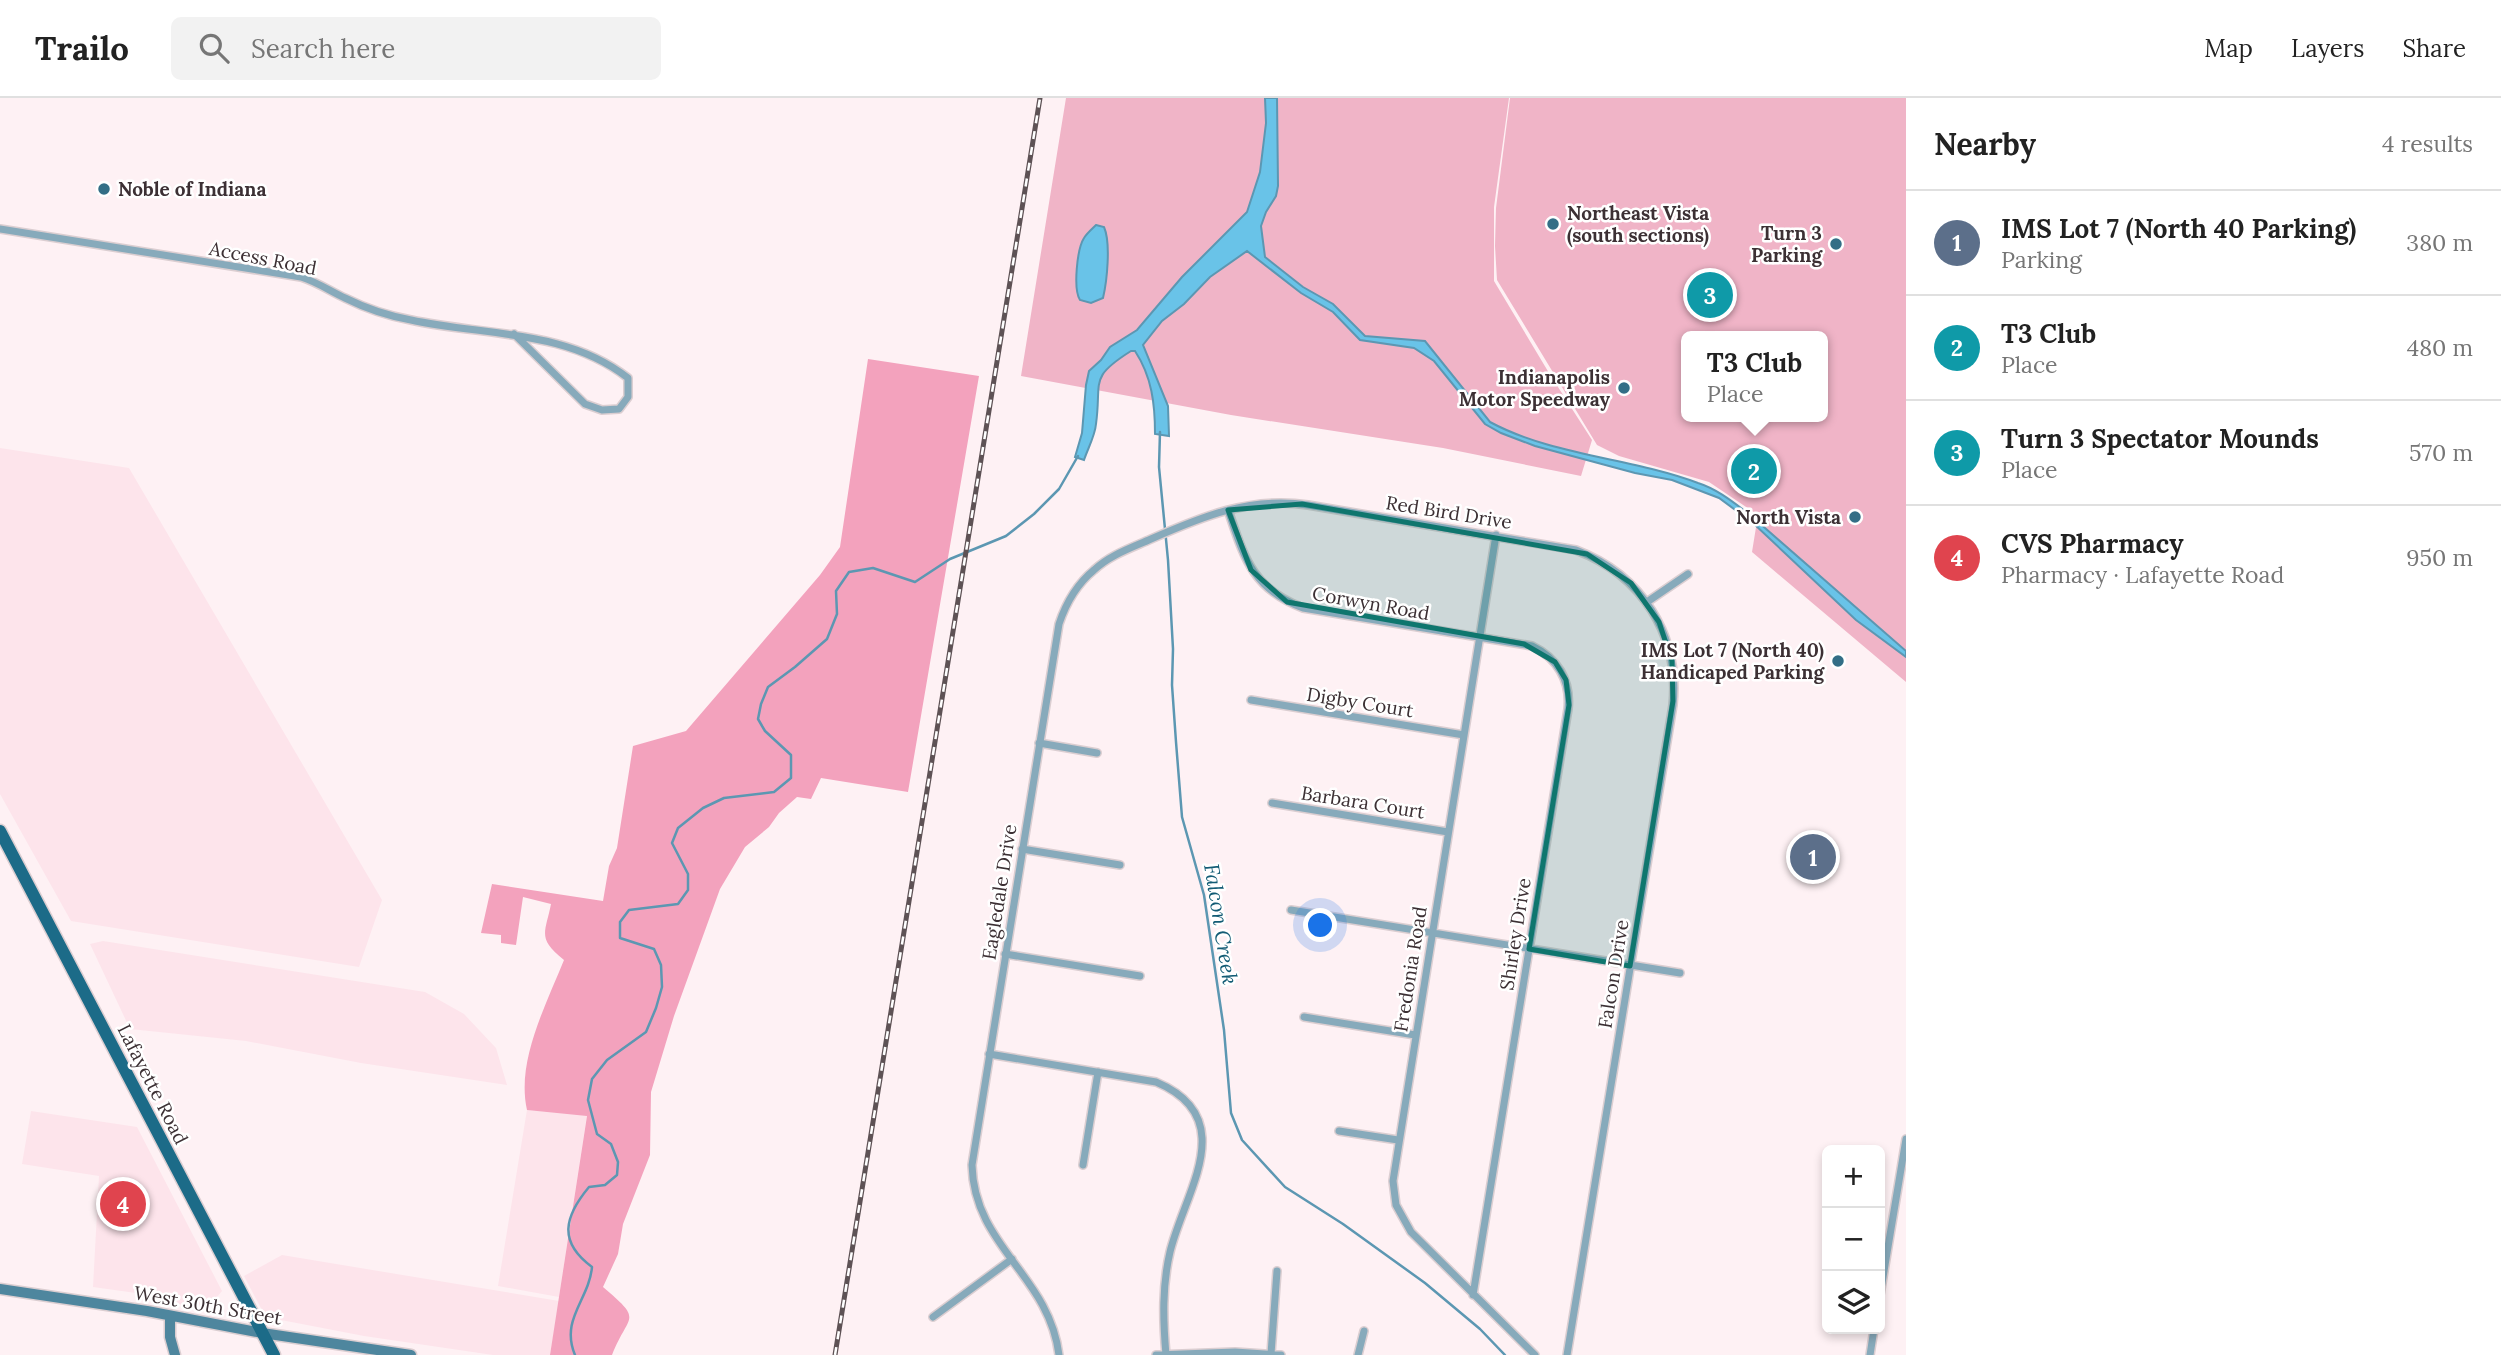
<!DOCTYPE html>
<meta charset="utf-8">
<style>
:root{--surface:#fff;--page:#f2f2f2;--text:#222;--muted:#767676;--line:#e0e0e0;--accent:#b45309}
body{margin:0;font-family:Lora,serif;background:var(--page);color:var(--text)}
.controls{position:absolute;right:21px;bottom:21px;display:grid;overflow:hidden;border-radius:10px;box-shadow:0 4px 10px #0003}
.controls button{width:63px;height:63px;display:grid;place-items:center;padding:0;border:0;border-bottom:2px solid var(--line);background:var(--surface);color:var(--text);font:35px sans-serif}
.you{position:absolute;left:1321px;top:828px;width:24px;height:24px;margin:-18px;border:5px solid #fff;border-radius:50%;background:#1a73e8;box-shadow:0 0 0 10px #1a73e833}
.badge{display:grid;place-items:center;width:46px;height:46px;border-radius:50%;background:var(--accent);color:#fff;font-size:23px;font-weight:700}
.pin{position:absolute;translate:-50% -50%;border:4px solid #fff;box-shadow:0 2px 7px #0006}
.popup{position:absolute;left:1681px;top:233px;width:147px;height:91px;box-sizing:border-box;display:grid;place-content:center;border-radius:10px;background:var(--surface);filter:drop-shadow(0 2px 5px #0005);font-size:23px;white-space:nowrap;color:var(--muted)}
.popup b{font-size:26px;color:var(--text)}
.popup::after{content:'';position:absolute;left:50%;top:100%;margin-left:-14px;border:14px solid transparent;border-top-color:var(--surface)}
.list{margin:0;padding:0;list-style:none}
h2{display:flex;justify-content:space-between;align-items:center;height:91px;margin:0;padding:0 28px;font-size:30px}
h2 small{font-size:23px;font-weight:400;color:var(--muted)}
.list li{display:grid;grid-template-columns:46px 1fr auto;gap:21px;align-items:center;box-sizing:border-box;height:105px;padding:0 28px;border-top:2px solid var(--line)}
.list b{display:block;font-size:26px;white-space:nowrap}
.list p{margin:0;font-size:23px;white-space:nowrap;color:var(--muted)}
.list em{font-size:23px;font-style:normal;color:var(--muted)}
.icon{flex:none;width:38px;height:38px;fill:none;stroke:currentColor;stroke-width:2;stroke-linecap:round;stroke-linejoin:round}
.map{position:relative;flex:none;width:1906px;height:1257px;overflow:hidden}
header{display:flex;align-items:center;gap:42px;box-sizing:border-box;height:98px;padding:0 35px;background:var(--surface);border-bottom:2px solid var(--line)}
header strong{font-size:33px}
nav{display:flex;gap:38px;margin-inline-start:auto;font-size:24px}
.search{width:490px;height:63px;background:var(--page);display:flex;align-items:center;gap:18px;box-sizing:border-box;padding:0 24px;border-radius:10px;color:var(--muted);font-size:26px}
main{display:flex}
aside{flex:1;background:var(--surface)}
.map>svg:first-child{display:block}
.built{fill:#fde4eb}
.green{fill:#f0b4c7;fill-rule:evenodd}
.forest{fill:#f3a2bd}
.water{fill:#69c3e8;stroke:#5c97b2;stroke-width:2}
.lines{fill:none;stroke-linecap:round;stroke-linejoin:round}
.stream{stroke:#5c97b2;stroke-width:2.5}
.street-casing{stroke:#dbced1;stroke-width:10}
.secondary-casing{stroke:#dbced1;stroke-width:13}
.primary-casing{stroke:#dbced1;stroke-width:15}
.street{stroke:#87aabb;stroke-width:7}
.secondary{stroke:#4e869e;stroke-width:10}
.primary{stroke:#1c6b88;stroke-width:12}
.rail-casing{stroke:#5e5255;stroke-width:5}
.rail{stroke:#fff;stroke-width:2.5;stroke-dasharray:8;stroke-linecap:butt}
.marked{fill:#0f766e;fill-opacity:0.2;stroke:#0f766e;stroke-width:5;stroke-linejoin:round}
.poi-dot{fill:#336e86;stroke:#fff;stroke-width:2.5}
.labels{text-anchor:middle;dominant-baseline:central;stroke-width:5;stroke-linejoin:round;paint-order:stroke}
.poi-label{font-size:19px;font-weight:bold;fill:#3c3034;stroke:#fff;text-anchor:end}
.street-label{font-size:19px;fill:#3c3034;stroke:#fff}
.water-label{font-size:21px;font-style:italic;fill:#135c75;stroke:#fff}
</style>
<header>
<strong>Trailo</strong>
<div class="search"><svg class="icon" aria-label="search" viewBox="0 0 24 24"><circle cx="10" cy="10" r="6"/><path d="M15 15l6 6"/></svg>Search here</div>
<nav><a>Map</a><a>Layers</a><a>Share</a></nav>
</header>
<main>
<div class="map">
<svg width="1906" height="1257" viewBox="0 0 1906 1257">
<rect width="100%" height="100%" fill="#fef1f4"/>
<path class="built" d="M0,350L129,370L382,802L359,869L71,823L0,696Z
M103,843L425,894L464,916L496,950L507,987L361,965L246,943L130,931L90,846Z
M527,1012L587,1017L559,1199L498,1188Z
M31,1013L137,1029L222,1193L207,1211L173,1205L150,1197L93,1189L99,1078L22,1066Z
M282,1157L559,1203L550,1257H493L364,1238L281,1222L262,1212L244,1178Z"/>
<path class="green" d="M1066,0H1509L1494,109V183L1549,275L1592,342L1581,378L1443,350L1231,317L1021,278Z
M1510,0H1906V584L1752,454L1758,417L1709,384L1619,358L1597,347L1497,182L1495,148L1496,110ZM1686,238H1822V319H1686Z"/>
<path class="forest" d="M868,261L979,278L908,694L821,680L811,701L797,699L779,715L769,729L745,749L720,791L674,918L651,994L650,1057L623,1126L618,1156L603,1189C644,1224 629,1214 612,1257H550L587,1018L527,1012C516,963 546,907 564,862C537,840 545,836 551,806L523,799L516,847L501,845V837L481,835L492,786L603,803L609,768L617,750L633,648L686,633L820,477L840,449Z"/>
<path class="water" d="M1265,0H1277L1278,88L1276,98L1266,114L1261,128L1265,159L1303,189L1333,206L1365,238L1425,243L1490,324C1553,358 1632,360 1698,385C1717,391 1733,404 1749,416L1906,553V559L1856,522L1753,425L1719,400L1672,382L1635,375L1535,348L1501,335L1485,326L1434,263L1414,250L1360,242L1333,214L1301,195L1247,153L1210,179L1184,206L1162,223L1143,247L1168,308L1169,338L1155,336C1155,306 1152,279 1135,253H1131C1088,280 1102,283 1096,326C1095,338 1088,350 1084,362L1075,359L1082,335L1086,287L1089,273L1101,262L1110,249L1137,232L1182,179L1247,114L1260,74L1266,25Z
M1096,127L1104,129C1111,145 1107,183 1103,200L1091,205L1080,202C1073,191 1077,151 1084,140C1087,135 1092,131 1096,127Z"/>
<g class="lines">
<path class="stream" d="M1160,334L1159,369L1168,462L1173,551L1172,587L1176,644L1182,719L1204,797L1224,932L1231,1015L1242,1042L1285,1089L1343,1126L1425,1185L1480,1231L1505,1257
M575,1257C560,1221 589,1202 592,1169C558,1144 564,1119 589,1089L605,1087L617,1077L618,1064L611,1046L597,1036L588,1002L592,981L607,962L646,934L656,910L662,889L661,867L654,851L620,840V824L629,812L678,806L688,792V776L672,745L678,730L703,710L724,700L774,694L791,680V657L765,633L758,621L761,606L768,589L795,569L827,541L837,516L836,493L849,474L873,470L915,484L950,461L1006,438L1034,416L1059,391L1078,358"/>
<g class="street-casing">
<path id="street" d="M0,131L301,179C317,184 330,193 345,200C365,210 389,218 411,222C484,238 566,231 628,280V299L619,311L602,312L585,306L514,236
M1228,412C1244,459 1252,491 1303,510L1532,548C1557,560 1571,582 1568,611L1473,1197
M1496,437L1393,1083L1396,1107L1411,1134L1535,1257
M1647,504L1688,476
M1251,602L1464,637
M1039,645L1097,655
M1272,705L1448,734
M1022,751L1120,767
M1291,812L1680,875
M1005,856L1140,878
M1304,919L1415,937
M989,956L1156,984C1242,1020 1184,1095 1170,1154C1162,1188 1163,1222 1166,1257
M1339,1033L1398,1042
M1083,1067L1098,974
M1880,1197L1906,1041
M933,1219L1012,1161
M1271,1256L1277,1173
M1059,1257C1049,1177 974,1149 972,1067L1059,526C1066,505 1077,486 1094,472C1110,457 1131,450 1151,441C1201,419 1251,398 1308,407L1576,452C1642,477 1680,537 1673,607L1567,1257
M1156,1257L1235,1254L1281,1257
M1358,1257L1364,1233
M1870,1257L1874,1231"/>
</g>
<g class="secondary-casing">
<path id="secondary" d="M0,1191L147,1213L262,1235L411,1257
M170,1219V1239L175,1257"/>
</g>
<g class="primary-casing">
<path id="primary" d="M0,733L274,1257"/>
</g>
<use href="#street" class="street"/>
<use href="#secondary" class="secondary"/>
<use href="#primary" class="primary"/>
<g class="rail-casing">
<path id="rail" d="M835,1257L1040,0"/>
</g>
<use href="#rail" class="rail"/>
</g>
<path class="marked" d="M1302,406L1587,456L1631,485L1659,524L1672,563L1673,603L1630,868L1529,851L1569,607L1566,582L1555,564L1524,546L1287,504L1251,472L1228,412Z"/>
<g class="poi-dot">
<circle cx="104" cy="91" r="7"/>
<circle cx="1553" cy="126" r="7"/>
<circle cx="1836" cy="146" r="7"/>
<circle cx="1624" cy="290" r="7"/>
<circle cx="1855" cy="419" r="7"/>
<circle cx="1838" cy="563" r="7"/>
</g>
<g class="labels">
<g class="poi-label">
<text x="118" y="91" text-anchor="start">Noble of Indiana</text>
<text x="1567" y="115" text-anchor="start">Northeast Vista<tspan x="1567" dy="22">(south sections)</tspan></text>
<text x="1822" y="135">Turn 3<tspan x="1822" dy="22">Parking</tspan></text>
<text x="1610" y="279">Indianapolis<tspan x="1610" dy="22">Motor Speedway</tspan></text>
<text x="1841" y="419">North Vista</text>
<text x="1824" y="552">IMS Lot 7 (North 40)<tspan x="1824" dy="22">Handicaped Parking</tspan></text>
</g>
<g class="street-label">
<text transform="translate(263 160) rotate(11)">Access Road</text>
<text transform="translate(1449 414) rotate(9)">Red Bird Drive</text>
<text transform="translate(1371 505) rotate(10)">Corwyn Road</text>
<text transform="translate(1360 604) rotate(9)">Digby Court</text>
<text transform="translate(1363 704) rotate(9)">Barbara Court</text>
<text transform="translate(999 794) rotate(-81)">Eagledale Drive</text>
<text transform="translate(1515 836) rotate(-81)">Shirley Drive</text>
<text transform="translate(1410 871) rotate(-81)">Fredonia Road</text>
<text transform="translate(1613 876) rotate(-81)">Falcon Drive</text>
<text transform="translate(153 986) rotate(63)">Lafayette Road</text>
<text transform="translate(208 1207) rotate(10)">West 30th Street</text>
</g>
<g class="water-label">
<text transform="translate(1221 826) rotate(81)">Falcon Creek</text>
</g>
</g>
</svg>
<div class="controls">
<button>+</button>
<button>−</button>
<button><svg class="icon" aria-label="layers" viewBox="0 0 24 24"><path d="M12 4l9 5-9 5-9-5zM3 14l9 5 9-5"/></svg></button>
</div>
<div class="you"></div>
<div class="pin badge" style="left:1813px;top:759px;background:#5c6f8a">1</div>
<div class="pin badge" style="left:1754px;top:373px;background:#0f9aa8">2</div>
<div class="popup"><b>T3 Club</b>Place</div>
<div class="pin badge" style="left:1710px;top:197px;background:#0f9aa8">3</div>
<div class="pin badge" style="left:123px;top:1106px;background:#e0444e">4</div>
</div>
<aside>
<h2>Nearby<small>4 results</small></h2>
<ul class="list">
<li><span class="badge" style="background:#5c6f8a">1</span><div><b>IMS Lot 7 (North 40 Parking)</b><p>Parking</p></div><em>380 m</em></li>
<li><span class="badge" style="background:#0f9aa8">2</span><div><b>T3 Club</b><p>Place</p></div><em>480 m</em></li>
<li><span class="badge" style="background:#0f9aa8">3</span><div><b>Turn 3 Spectator Mounds</b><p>Place</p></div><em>570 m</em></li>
<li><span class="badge" style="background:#e0444e">4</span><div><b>CVS Pharmacy</b><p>Pharmacy · Lafayette Road</p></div><em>950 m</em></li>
</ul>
</aside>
</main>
